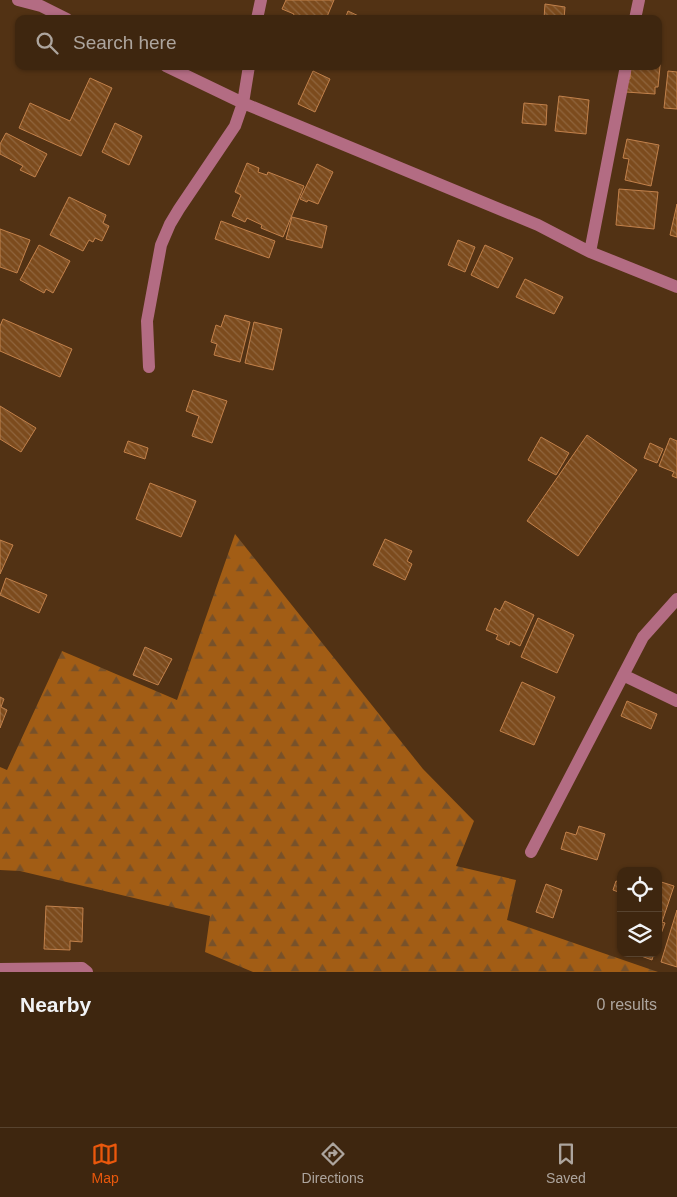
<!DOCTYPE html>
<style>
:root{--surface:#3e260f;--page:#452e18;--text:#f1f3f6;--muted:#ada59e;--line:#57432f;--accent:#ea580c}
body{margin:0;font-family:Helvetica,sans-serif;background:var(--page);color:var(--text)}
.controls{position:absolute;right:15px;bottom:15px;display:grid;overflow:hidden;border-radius:10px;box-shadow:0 1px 4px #0004}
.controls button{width:45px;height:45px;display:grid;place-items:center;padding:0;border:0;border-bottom:1px solid var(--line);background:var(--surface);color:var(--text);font:25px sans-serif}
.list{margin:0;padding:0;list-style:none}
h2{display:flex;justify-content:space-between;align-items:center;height:65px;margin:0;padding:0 20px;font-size:21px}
h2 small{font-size:16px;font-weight:400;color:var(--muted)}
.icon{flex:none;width:28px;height:28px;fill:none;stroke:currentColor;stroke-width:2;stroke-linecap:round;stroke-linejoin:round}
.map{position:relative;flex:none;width:677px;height:972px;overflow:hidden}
.search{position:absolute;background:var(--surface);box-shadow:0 1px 4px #0004;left:15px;right:15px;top:15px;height:55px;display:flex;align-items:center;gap:12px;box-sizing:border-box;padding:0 18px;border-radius:10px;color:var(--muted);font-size:19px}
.sheet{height:155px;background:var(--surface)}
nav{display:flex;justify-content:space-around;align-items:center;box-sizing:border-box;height:70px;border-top:1px solid var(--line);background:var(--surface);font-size:14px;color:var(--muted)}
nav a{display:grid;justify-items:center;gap:2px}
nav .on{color:var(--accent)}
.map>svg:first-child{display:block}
.forest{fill:url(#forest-firs)}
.building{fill:url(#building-back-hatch);stroke:#c2814b}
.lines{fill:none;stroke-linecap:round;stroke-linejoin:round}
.minor{stroke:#b36c83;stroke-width:12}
</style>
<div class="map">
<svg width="677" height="972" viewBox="0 0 677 972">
<defs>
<pattern id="forest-firs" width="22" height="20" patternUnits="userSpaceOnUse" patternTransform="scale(1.25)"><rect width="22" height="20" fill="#a25d15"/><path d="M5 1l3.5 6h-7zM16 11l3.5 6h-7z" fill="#77512a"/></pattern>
<pattern id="building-back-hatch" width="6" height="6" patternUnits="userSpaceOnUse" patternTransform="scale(1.25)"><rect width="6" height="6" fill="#7c4b1d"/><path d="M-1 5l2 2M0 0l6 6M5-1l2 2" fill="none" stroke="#90653d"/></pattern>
</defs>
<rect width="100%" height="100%" fill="#523214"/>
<path class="forest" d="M235,534L423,769L474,821L456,866L516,880L507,920L658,972H253L205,952L210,916L20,871L0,870V767L7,770L62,651L177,700Z"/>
<path class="building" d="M286,0H334L326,19H292L294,14L282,9Z
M545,4L565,7L564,19H544Z
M348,11L365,19H345Z
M658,56H661L658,87H655V94L626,92V79H630L631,66H658Z
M313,71L330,79L315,112L298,104Z
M668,71L677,72V109L664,108Z
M90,78L112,88L81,156L19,128L30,103L70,121Z
M559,96L589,100L586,134L555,131Z
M524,103L547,105L546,125L522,123Z
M115,123L142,136L129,165L102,152Z
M6,133L47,154L35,177L20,170L23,166L0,154V144Z
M627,139L659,145L651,186L625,180L629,159L623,158Z
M247,163L259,168L258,172L267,175L268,172L304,186L283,237L261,228L262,225L247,218L245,222L232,216L241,195L235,192Z
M317,164L333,172L318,204L308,200L307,202L300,199Z
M619,189L658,192L654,229L616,225Z
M69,197L106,215L103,223L109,226L102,241L95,238L93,242L89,240L83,251L50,235Z
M677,204V237L670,235Z
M292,217L327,226L322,248L286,239Z
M221,221L275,241L269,258L215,239Z
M0,229L30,240L17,273L0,267Z
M458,240L475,247L465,272L448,265Z
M39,245L70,261L53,293L46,289L44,293L20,280Z
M485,245L513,258L498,288L471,275Z
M525,279L563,297L554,314L516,297Z
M225,315L250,322L240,362L214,355L217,344L211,342L216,325L221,327Z
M3,319L72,349L60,377L0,351V326Z
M254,322L282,329L273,370L245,363Z
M193,390L227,401L212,443L192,436L199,416L186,411Z
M0,406L36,428L21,452L0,439Z
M587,435L637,470L578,556L527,521Z
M541,437L569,453L556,475L528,460Z
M670,438L677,441V478L672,476L674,472L659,466Z
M128,441L148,448L145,459L124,452Z
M650,443L663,449L657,463L644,458Z
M150,483L196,501L181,537L136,519Z
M385,539L412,551L407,561L412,564L405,580L373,565Z
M0,540L13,545L0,574Z
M6,578L47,595L39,613L0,595Z
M505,601L534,615L520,646L510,641L509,645L496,639L498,635L486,630L495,608L500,611Z
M538,618L574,635L557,673L521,657Z
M145,647L172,659L158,685L133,675Z
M522,682L555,697L534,745L500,731Z
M0,697L4,699L1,707L7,710L0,728Z
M627,701L657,714L651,729L621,716Z
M579,826L605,834L597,860L561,849L566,832L576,835Z
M616,881L621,883V893L613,890Z
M658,881L674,886L662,922L665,923L658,942Z
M546,884L562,890L553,918L536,912Z
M46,906L83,908L82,942L70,941V950L44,949Z
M677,910V967L661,962Z
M633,953H654L652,960Z"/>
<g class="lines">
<path class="minor" d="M18,0L41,6L67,19
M257,19L261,0
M635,19L639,0
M166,66L243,103L538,225L590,252L677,287
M590,252L626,66
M149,367L147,321L161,245L170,224L179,209L235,126L243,103L249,66
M623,675L677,701
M531,852L643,637L677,599
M0,969L82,968L87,972"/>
</g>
</svg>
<div class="controls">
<button><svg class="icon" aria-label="locate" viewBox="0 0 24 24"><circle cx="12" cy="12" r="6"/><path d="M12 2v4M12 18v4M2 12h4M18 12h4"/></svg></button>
<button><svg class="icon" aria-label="layers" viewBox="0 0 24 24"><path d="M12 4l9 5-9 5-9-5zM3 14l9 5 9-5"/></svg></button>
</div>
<div class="search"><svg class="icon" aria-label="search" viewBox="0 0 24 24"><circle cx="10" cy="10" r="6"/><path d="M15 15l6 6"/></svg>Search here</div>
</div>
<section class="sheet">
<h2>Nearby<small>0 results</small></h2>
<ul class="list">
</ul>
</section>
<nav>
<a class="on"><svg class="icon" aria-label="map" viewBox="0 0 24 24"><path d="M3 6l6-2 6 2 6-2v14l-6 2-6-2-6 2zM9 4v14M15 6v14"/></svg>Map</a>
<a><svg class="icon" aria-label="directions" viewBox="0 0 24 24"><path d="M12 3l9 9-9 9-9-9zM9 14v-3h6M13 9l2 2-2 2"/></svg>Directions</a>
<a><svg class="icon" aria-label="saved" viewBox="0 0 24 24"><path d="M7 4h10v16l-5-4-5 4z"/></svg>Saved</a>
</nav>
